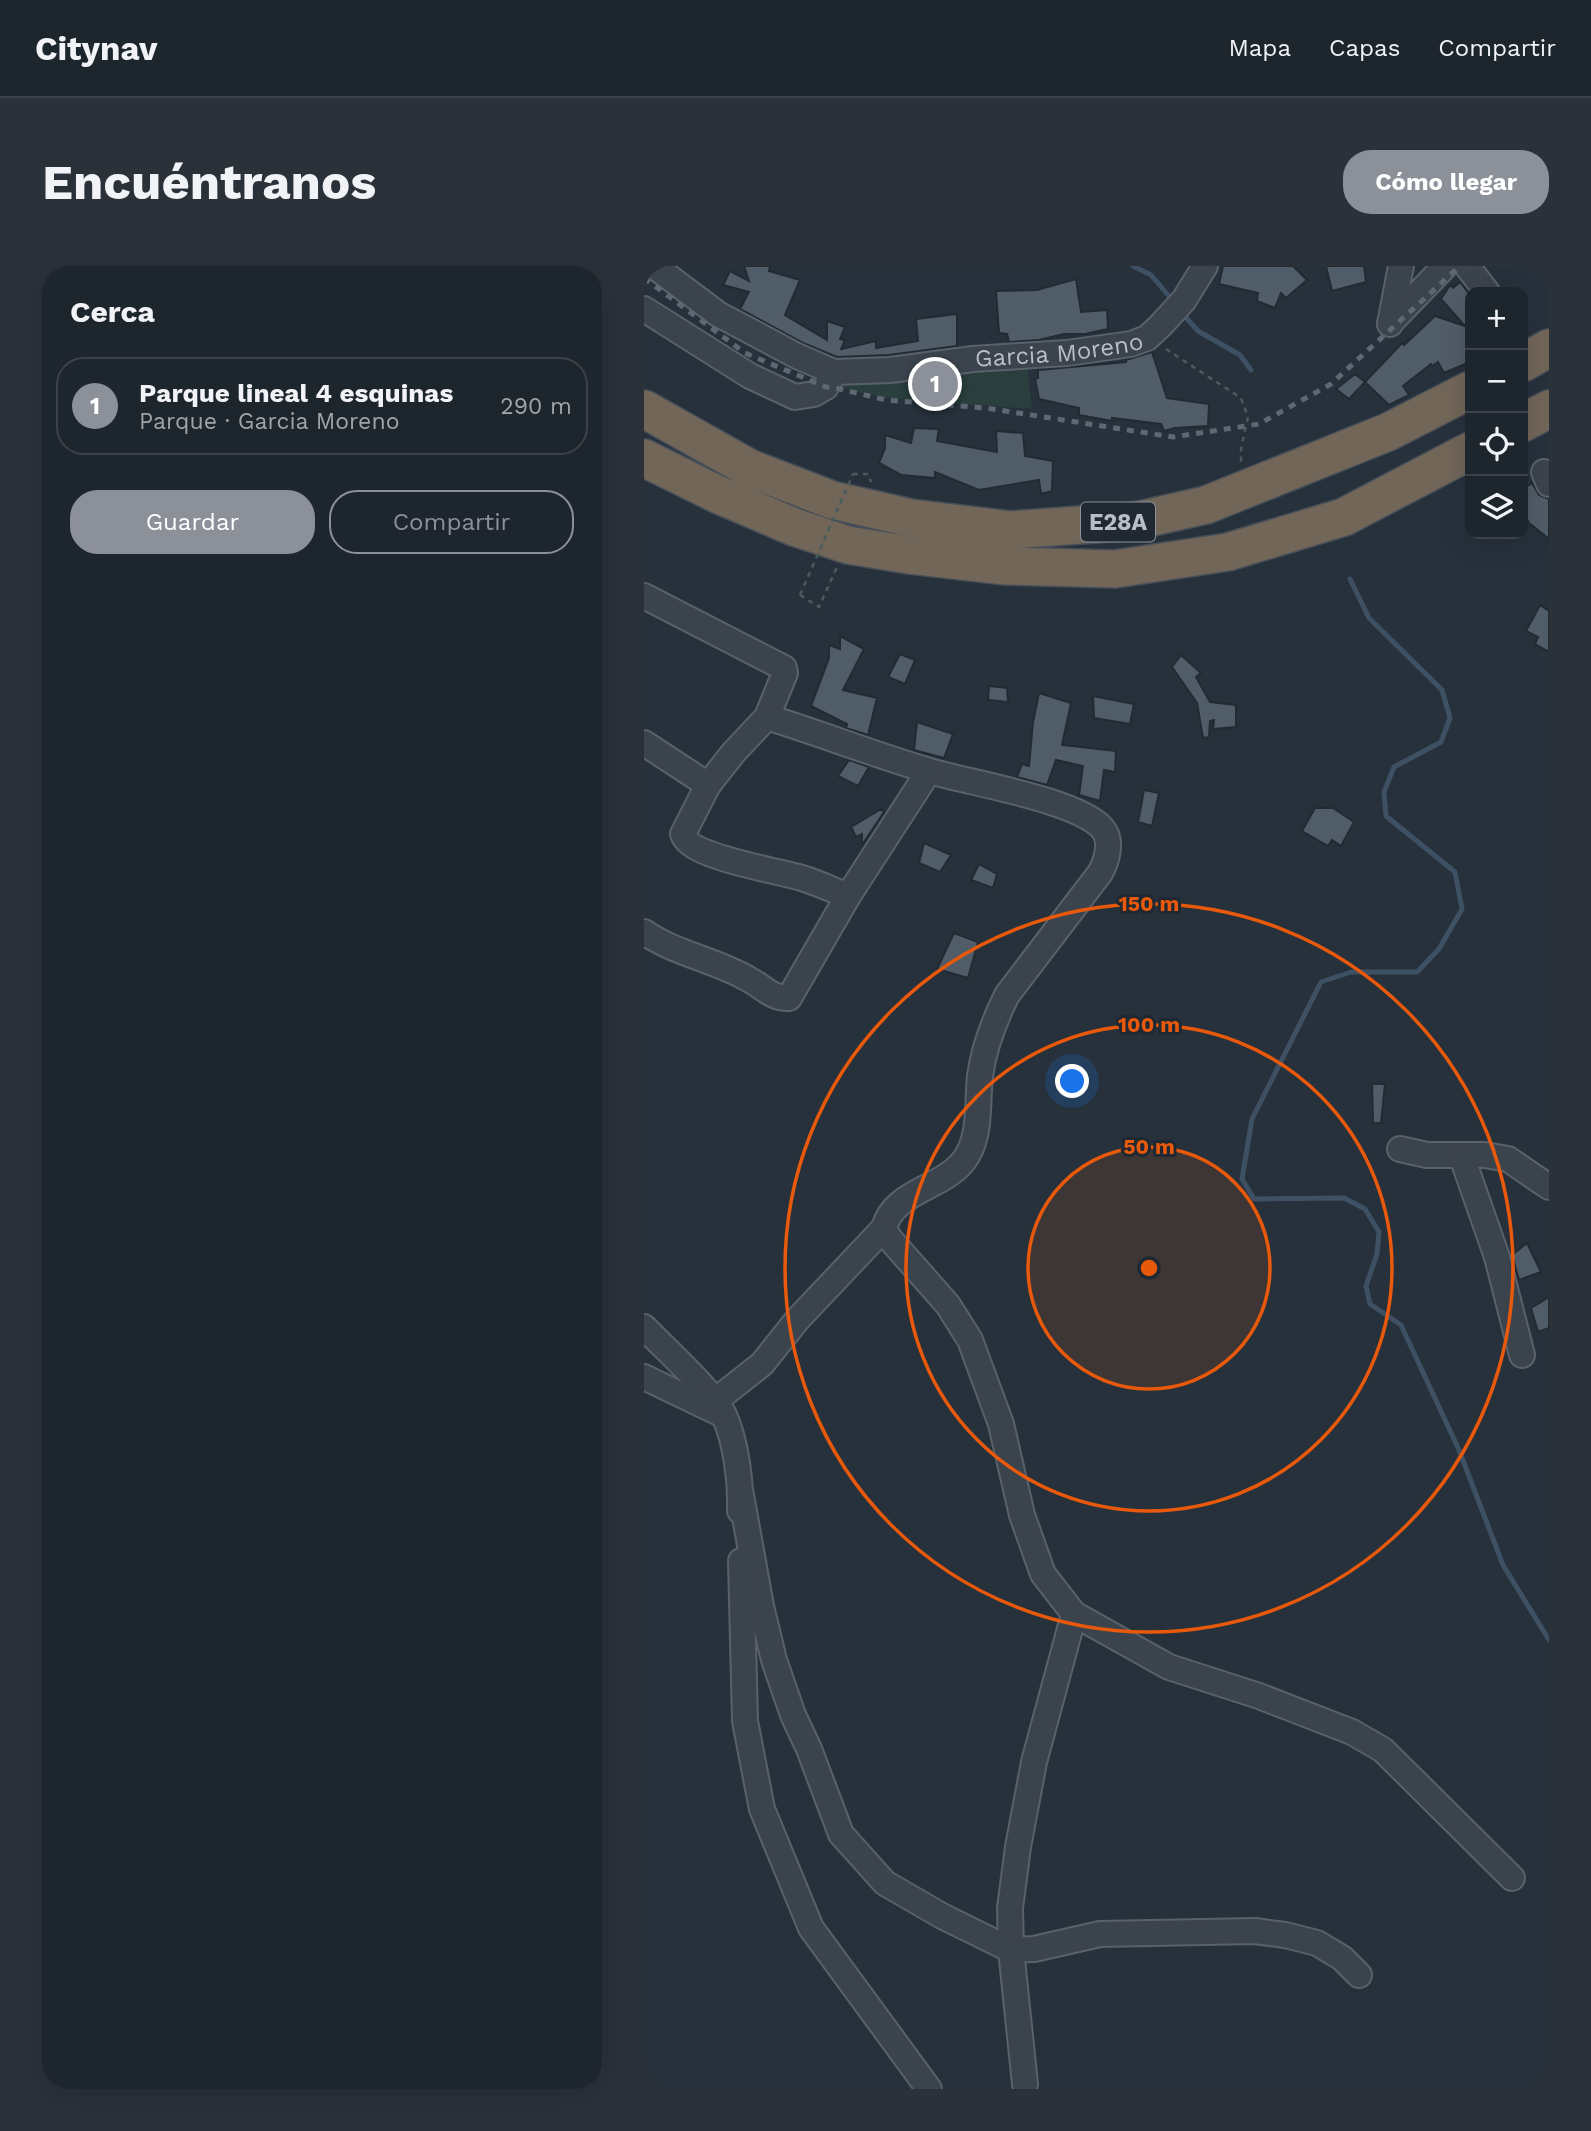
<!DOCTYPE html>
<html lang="es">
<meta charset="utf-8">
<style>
:root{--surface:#1d252d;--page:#2a3139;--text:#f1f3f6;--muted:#a0a5aa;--line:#3b4249;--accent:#8c9099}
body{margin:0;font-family:"Work Sans",sans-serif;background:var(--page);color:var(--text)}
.controls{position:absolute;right:21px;top:21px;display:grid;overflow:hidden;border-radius:14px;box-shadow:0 7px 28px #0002}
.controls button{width:63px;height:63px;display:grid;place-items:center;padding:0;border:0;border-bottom:2px solid var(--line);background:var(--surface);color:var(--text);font:35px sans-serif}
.you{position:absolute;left:429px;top:816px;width:24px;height:24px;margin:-18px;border:5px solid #fff;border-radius:50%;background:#1a73e8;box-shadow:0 0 0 10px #1a73e833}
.badge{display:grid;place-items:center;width:46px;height:46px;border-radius:50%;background:var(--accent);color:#fff;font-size:23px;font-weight:700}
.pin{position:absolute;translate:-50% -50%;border:4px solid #fff;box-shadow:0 2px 7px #0006}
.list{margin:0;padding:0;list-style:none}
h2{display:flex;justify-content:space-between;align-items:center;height:91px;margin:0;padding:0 28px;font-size:30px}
h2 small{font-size:23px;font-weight:400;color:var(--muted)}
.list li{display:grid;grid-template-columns:46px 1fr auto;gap:21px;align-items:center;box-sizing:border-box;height:98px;margin:0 14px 14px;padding:0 14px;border:2px solid var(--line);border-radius:28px}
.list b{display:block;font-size:26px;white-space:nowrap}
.list p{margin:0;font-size:23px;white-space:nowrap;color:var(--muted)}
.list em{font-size:23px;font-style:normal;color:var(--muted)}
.actions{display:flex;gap:14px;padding:21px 28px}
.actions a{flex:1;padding:16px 0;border:2px solid var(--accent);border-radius:28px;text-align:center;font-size:24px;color:var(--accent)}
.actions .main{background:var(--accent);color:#fff}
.icon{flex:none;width:38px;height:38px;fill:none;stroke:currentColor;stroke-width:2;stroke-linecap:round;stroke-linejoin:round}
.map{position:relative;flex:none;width:905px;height:1823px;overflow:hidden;border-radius:28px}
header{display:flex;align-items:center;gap:42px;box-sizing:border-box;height:98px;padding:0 35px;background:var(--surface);border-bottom:2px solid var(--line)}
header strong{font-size:33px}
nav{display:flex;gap:38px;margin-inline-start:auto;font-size:24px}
.intro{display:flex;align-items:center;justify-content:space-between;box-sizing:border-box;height:168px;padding:0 42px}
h1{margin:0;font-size:49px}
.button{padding:18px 32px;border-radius:28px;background:var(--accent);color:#fff;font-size:24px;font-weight:700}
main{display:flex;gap:42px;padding:0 42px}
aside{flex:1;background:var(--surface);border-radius:28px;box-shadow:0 7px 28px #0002}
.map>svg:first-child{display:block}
.green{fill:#2a3e3e}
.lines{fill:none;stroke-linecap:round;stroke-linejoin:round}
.stream{stroke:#3e5063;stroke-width:5}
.building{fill:#505c67;stroke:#222a34;stroke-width:2}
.minor-casing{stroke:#59616b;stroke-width:28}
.highway-casing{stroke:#464e58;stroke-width:40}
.path{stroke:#495b5c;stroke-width:2.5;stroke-dasharray:5 5;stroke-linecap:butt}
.minor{stroke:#3b434d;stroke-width:24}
.highway{stroke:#726659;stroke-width:37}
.rail{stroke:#5d6873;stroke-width:5;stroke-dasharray:7 7;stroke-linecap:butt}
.path-bridge{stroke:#495b5c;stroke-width:2.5;stroke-dasharray:5 5;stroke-linecap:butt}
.ring{fill:none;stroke:#e8590c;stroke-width:3.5}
.labels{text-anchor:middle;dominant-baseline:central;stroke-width:6;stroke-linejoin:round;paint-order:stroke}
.shield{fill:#202832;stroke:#8a919b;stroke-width:2}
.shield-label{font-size:23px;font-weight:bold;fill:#b7bec8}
.street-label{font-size:24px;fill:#b7bec8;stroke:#202832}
.centre{fill:#e8590c;stroke:#202832;stroke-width:3.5}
.ring-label{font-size:21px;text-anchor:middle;font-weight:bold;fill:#e8590c;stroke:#202832;stroke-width:6;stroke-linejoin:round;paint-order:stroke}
</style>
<header>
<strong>Citynav</strong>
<nav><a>Mapa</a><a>Capas</a><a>Compartir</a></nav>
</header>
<div class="intro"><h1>Encuéntranos</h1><a class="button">Cómo llegar</a></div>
<main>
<aside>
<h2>Cerca<small></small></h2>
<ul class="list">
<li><span class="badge">1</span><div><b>Parque lineal 4 esquinas</b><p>Parque · Garcia Moreno</p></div><em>290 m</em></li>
</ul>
<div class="actions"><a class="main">Guardar</a><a>Compartir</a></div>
</aside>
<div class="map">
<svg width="905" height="1823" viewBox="0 0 905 1823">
<rect width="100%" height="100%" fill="#27313c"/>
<path class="green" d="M383,98L388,143L242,132L203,124L204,122H192L200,114Z"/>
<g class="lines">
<path class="stream" d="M489,0L507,9L530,36
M538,47L554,65L596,89L607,104
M706,313L725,352L798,424L806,452L797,476L750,501L740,526L742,550L811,606L818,643L795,683L773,706H707L677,716L608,853L598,913L610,933L700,932L721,943L735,966L733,988L722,1020L726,1038L757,1059L815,1184L859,1299L905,1374"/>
</g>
<path class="building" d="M100,0H126L125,5L156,14L141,49L183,74V55L201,61L196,73L201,74L197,83L232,75V82L274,75L272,53L313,48V80L245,89L193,91L159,77L96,43L105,26L79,19L86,5L105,15Z
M579,0H649L663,14L642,32L637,27L631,42L613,35L614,27L575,18Z
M682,0H720L722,16L688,25Z
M432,13L437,46L463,44L464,63L441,68H420L395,74L365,76L363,68L355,67L352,25L393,24Z
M816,16L826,29V96L800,107L794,96L788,100L787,98L759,120L765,129L745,139L721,116L758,77L760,79L791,50L821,60L797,33L806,19L809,22Z
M508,86L523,132L565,138L564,160L531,162L520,165L517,158L468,152V155L435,149V142L395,133L391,113L394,112V104L482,96V94Z
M711,108L721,116L705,133L692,123Z
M270,162L295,163L293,175L353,186L352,165L379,167L381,190L409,195L408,225L397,228L395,214L335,224L291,206V212L257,209L235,197L241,182V169L267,177Z
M888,217L895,229L905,233V273L885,257L879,245V223Z
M896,339L905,345V386L891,378L894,371L882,365Z
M196,370L220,383L199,424L233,432L224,469L202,462L203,458L167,440L185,392V379L196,383Z
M256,388L271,394L261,418L244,411Z
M537,389L557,407L552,411L566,436L592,439V461L569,463L570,454L566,455L565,471L559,472L553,437L528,401Z
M345,420L363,422L364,436L344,434Z
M395,427L427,437L418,479L472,485L471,506L460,504L456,535L435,529L439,500L412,494L403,519L373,511L378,498L385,500L389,456Z
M449,430L490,438L486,458L450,452Z
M273,456L309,468L300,492L270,484Z
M205,494L225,501L214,520L194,510Z
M500,524L515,527L508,560L494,556Z
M671,542H689L710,556L697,580L688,574L684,580L658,565Z
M237,543L240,546L218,579V568L212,571L207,561Z
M280,577L307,589L296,606L275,597Z
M335,598L353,608L349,622L327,614Z
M310,667L334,676L324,712L293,703Z
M728,818H741L737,857H729Z
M883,977L897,1006L875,1014L868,989Z
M905,1031V1062L894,1066L887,1042Z"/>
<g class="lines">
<g class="minor-casing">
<g id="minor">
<path id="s1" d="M10,0L74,48L153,90L190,106L246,104L329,93L423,87L487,78L503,72L516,60L540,34L561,0"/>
<path d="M823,0L843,26"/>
<path d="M0,43L106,110L151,131L170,128L182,121L190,106"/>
<path d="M746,57L801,0"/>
<path d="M746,58L757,0"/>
<path d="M900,206L905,218"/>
<path d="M0,330L140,402L141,407L123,451L90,486L64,519L39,568C45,591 135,605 158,612C174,617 189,624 204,630"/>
<path d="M123,451C178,468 231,489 286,505C326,517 433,534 458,562C469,574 463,595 456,607L363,729C350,755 340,781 336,810C333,836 337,867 323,890C303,923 251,922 240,962L245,972L304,1039L326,1074L357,1158L378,1249L399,1308L430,1348L390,1496L374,1581L366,1642L367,1684L381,1818"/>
<path d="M0,477L64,519"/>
<path d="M0,666C31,688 73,694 106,714C119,721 129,733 145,732L204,630L285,505"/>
<path d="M756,883L783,889H841L864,893L905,921"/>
<path d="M818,891L853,991L878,1089"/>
<path d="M0,1061C21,1083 68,1125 80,1149C92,1176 97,1215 96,1245"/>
<path d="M0,1111L75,1147"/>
<path d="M71,1135L118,1098L153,1054L240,962"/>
<path d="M97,1229L117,1340L130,1394L149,1449L165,1483L197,1568L241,1617L298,1650L367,1684L390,1683L456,1668L611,1665L641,1669L673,1677L698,1692L715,1709"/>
<path d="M97,1295L101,1455L118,1543L167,1662L285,1823"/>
<path d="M430,1348L525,1401L615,1430L708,1466L739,1484L868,1612"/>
</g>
</g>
<g class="highway-casing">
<path id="highway" d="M879,97L905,82
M0,143L105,202L188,234L267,252L367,264L491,255L562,239L744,166L826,124
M879,157L905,143
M0,192L73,228L150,261L204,279L265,289L361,300L471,303L584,286L700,251L826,185"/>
</g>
<path class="path" d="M522,83L597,132L604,151L597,183V198
M209,208H224L227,216
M156,329L175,341L193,301"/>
<use href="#minor" class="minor"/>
<use href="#highway" class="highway"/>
<path class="rail" d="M0,12L101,87L182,121L192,122L242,134L342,142L529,171L615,158L687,118L816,0"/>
<path class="path-bridge" d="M156,329L209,208"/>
</g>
<circle cx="505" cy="1002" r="121" fill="#e8590c" fill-opacity=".12"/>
<g class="ring">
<circle cx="505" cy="1002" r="121"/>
<circle cx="505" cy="1002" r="243"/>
<circle cx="505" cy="1002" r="364"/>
</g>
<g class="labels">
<rect class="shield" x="437" y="236.5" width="74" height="39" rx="5"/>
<g class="shield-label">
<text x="474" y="256">E28A</text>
</g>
<g class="street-label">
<text stroke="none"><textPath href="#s1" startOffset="436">Garcia Moreno</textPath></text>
</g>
</g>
<circle cx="505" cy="1002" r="10" class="centre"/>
<g class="ring-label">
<text x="505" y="645">150 m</text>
<text x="505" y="766">100 m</text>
<text x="505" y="888">50 m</text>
</g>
</svg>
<div class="controls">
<button>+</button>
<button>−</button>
<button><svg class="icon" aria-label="locate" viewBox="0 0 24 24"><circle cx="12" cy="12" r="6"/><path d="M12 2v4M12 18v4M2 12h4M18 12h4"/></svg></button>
<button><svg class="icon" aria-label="layers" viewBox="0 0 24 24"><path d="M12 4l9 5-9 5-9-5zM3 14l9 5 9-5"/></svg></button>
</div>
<div class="you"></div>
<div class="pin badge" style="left:291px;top:118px">1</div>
</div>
</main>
